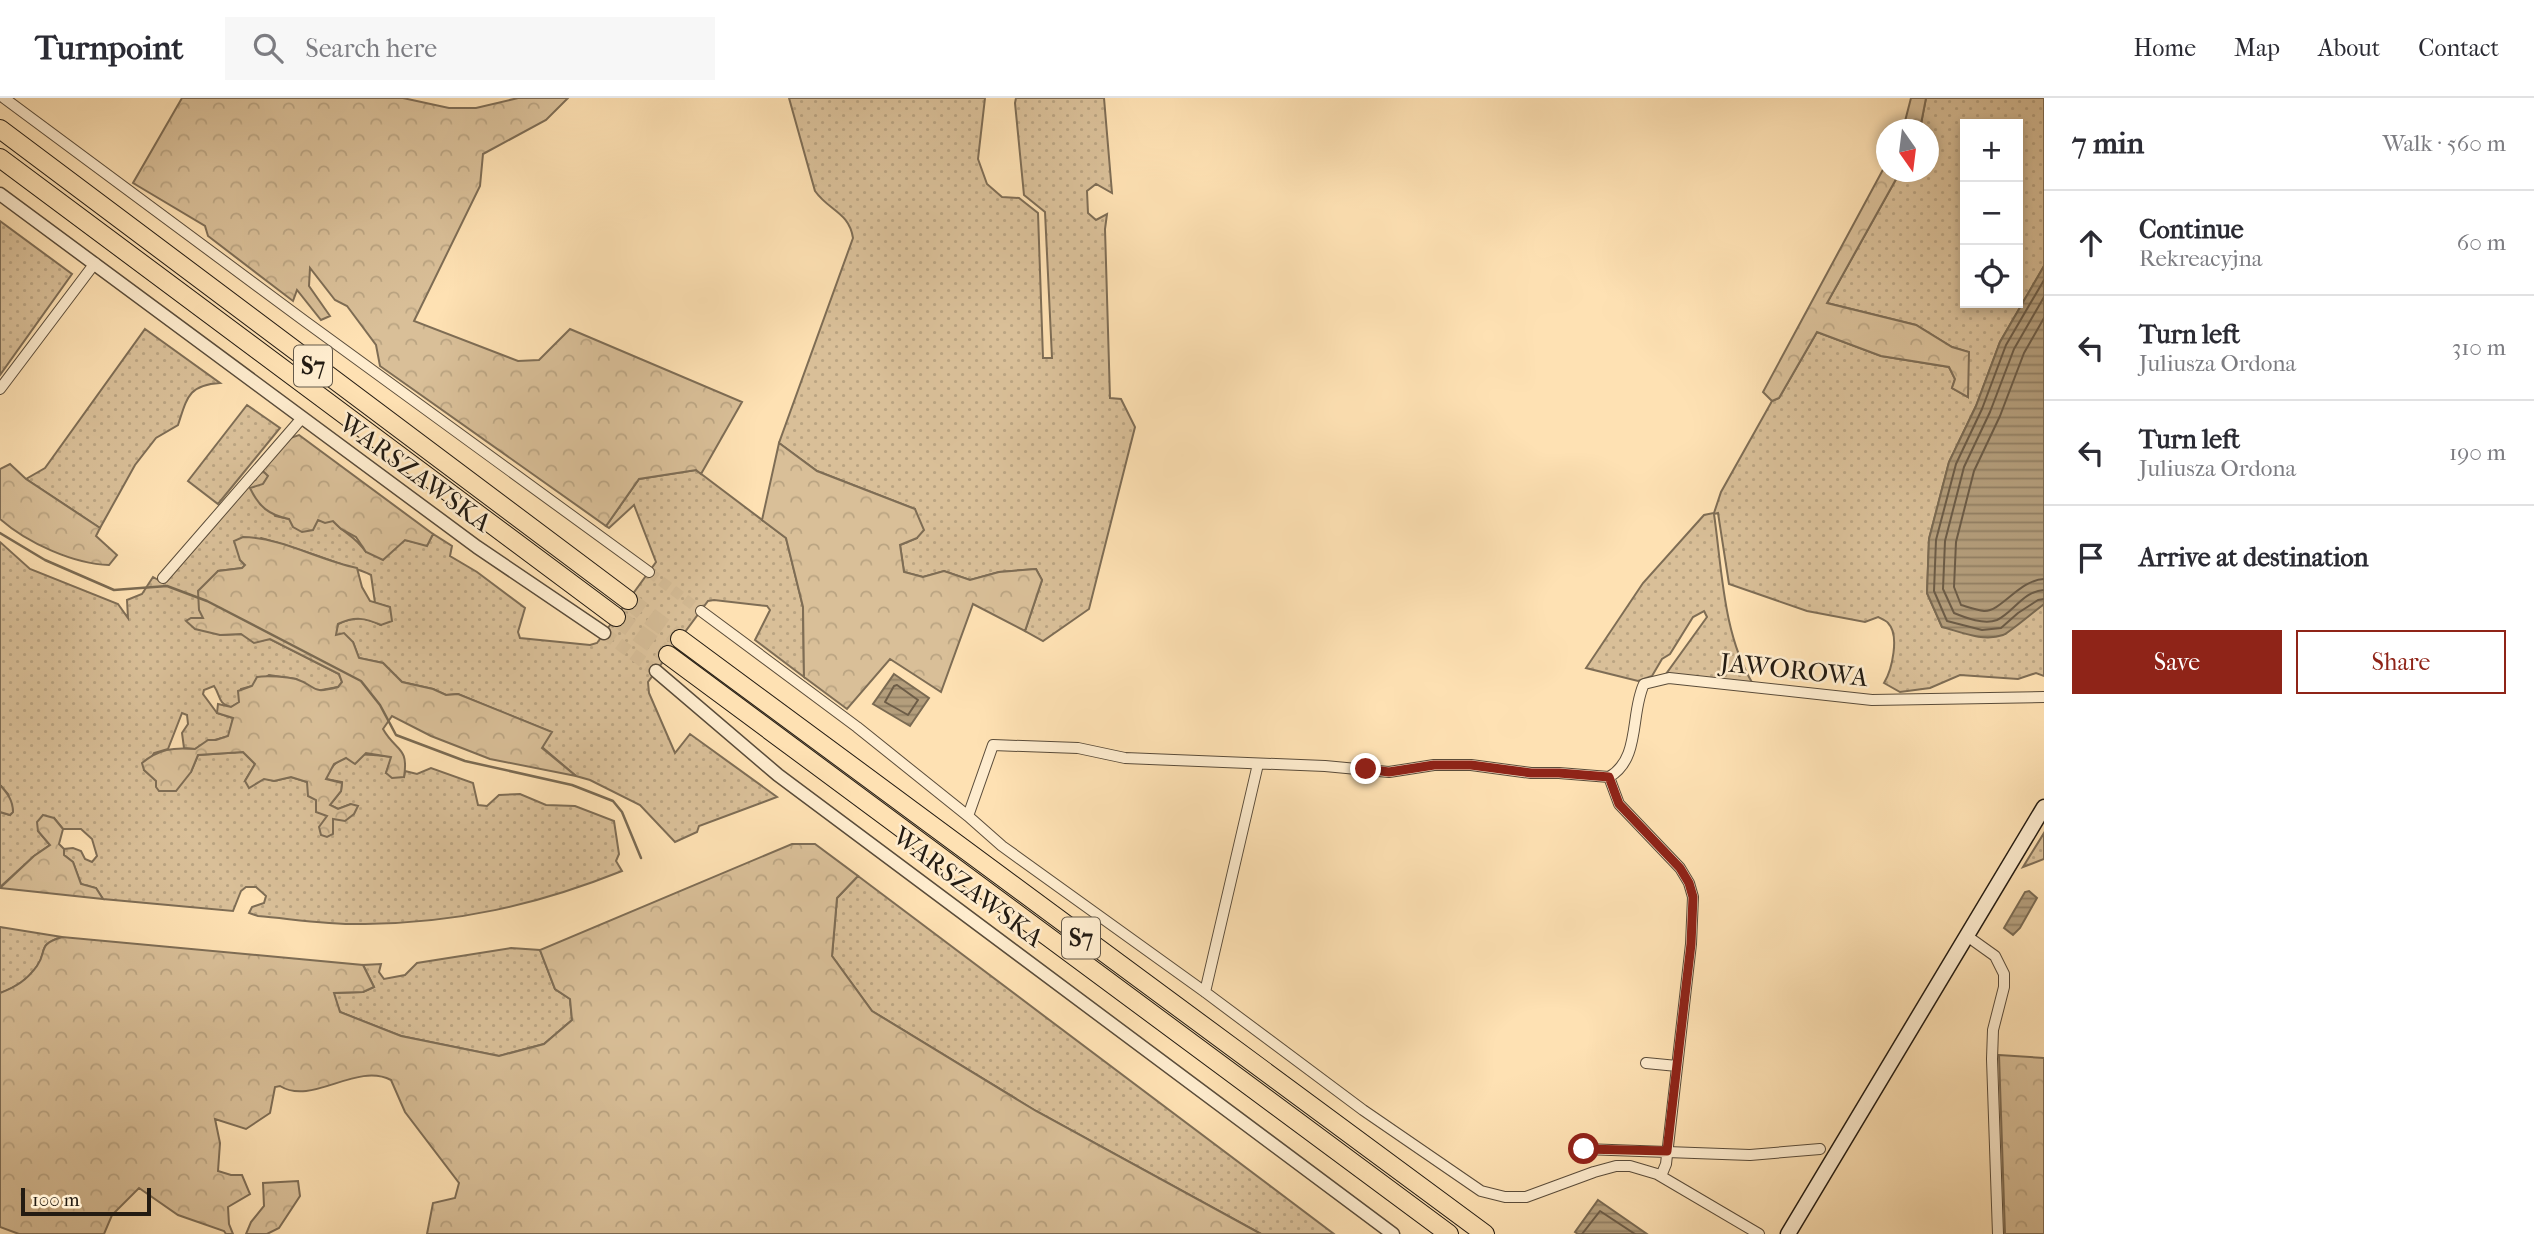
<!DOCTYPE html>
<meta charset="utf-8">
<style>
:root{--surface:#fff;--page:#f7f7f7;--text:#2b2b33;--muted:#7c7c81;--line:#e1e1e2;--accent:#8f2418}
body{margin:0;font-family:"IM FELL French Canon",serif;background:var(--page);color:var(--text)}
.controls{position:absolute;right:21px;top:21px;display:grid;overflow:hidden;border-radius:0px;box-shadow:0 4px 10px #0003}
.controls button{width:63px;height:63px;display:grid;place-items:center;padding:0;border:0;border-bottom:2px solid var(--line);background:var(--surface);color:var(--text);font:35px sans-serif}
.compass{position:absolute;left:1876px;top:21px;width:63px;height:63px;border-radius:50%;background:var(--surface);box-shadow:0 4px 10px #0003;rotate:166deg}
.scale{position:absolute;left:21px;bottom:18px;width:130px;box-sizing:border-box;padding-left:7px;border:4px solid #231b12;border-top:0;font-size:19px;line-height:24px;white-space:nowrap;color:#231b12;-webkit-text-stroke:5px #feecce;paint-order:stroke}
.stop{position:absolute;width:21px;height:21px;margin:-16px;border:5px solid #8f2418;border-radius:50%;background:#fff}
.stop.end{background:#8f2418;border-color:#fff;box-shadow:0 2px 7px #0008}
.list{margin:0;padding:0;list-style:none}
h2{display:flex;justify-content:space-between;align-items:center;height:91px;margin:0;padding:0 28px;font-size:30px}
h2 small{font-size:23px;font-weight:400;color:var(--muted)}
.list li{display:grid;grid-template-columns:46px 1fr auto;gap:21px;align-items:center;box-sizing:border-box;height:105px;padding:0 28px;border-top:2px solid var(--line)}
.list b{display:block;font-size:26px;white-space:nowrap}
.list p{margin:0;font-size:23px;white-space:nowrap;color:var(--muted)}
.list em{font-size:23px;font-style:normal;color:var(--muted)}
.actions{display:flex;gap:14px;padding:21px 28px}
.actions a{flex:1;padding:16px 0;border:2px solid var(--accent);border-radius:0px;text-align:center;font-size:24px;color:var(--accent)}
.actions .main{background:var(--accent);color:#fff}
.icon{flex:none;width:38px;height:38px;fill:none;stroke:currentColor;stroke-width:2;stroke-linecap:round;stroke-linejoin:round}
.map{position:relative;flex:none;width:2044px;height:1136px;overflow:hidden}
header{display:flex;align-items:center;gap:42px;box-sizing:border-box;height:98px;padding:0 35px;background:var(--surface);border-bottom:2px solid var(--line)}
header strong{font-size:33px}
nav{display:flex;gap:38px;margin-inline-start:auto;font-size:24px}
.search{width:490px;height:63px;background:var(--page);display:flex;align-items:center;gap:18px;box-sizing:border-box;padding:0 24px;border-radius:0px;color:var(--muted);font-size:26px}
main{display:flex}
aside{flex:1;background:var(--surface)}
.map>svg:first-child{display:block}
.grass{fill:url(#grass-dots);stroke:#7e6d55;stroke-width:2;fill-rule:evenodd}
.forest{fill:url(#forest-crowns);stroke:#7e6d55;stroke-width:2}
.water{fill:url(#water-rules);stroke:#7a6a52;stroke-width:2}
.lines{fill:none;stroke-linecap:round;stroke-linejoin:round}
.shore{stroke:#6c5c47;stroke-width:2}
.stream{stroke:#7a6a52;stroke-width:2.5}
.minor-tunnel{stroke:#d2b993;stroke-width:10;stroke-dasharray:10 5;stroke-linecap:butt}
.tertiary-tunnel{stroke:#d2b993;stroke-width:12;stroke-dasharray:12 6;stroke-linecap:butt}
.motorway-tunnel{stroke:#d2b993;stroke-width:18;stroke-dasharray:18 9;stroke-linecap:butt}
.minor-casing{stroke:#5a4c3a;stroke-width:12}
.tertiary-casing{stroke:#5a4c3a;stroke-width:15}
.secondary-casing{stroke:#231b12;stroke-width:17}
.motorway-casing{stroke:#231b12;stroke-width:20}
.minor{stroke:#feecce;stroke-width:10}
.tertiary{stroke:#feecce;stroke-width:12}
.secondary{stroke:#feecce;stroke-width:14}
.motorway{stroke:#fee1b3;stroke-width:18}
.route{stroke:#8f2418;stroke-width:9}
.labels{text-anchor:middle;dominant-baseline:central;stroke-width:5;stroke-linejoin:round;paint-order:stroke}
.shield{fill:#feecce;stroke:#655a4a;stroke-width:2}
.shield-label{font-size:24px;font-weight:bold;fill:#231b12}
.street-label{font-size:26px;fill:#231b12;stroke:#feecce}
</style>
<header>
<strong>Turnpoint</strong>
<div class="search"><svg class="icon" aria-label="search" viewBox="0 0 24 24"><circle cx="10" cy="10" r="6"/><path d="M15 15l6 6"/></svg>Search here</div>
<nav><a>Home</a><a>Map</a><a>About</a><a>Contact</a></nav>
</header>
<main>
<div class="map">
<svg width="2044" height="1136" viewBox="0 0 2044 1136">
<defs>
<pattern id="grass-dots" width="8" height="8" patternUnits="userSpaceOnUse" patternTransform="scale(1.75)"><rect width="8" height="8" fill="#d9bf98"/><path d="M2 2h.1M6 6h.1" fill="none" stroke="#baa482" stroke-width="1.8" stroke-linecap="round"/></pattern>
<pattern id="forest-crowns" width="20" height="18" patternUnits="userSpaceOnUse" patternTransform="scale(1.75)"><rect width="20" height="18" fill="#d9bf98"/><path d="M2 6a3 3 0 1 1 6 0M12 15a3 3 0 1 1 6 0" fill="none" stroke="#baa482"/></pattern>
<pattern id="water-rules" width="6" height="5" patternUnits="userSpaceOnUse" patternTransform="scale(1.75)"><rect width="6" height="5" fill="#b49e7c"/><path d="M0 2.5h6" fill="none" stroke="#928064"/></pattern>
</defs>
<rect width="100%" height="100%" fill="#fee1b3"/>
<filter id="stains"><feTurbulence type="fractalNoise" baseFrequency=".00286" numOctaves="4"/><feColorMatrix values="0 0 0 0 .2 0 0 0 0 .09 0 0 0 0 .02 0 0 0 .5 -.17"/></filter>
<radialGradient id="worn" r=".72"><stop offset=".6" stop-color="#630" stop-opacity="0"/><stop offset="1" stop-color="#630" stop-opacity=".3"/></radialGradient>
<path class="grass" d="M789,0H985L978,61L987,86L1002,99L1019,100L1038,115L1043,260H1052L1045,114L1024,97L1015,5L1016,0H1104L1112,95L1096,86L1087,93L1088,115L1096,122L1107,116L1105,131L1110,300L1121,301L1135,329L1089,511L1043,543L1025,533L1042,482L1036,471L999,474L970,482L944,473L923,479L904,474L900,447L917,440L915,411L817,373L779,345L853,140C849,114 829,113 815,93Z
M1926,0H2044V168L2000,244L1976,308L1949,364L1929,441L1927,495L1942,529L2005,536L2022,521L2044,506V578L2036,575L2018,581L1960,577L1930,590L1900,594L1884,585C1892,572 1900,537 1888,525C1887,523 1880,520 1878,519L1865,524L1807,513L1729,486L1718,415L1714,416C1722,471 1723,537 1753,586L1666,576L1707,519L1704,513L1693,519L1670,556L1662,561L1652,578L1638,583L1586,570L1643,485L1704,417L1714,415L1721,394L1772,303L1779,300L1817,234L1881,258L1949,269L1955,281L1952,290L1968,299V254L1952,249L1916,227L1827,205L1900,74H1928V32L1920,31ZM1965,26H2018V205H1965Z
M0,123L72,176L0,277Z
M145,231L220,285C188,287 187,300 178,327L156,340L135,367L100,430L26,381L45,370Z
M247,307L280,330L218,406L188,383Z
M260,370L269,378L263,386L275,418L289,421L333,423C346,437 354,437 366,454L405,442L427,447L433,436L452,448L450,458L477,474L525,510L518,534L520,540L590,547L597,545L656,464L634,407L609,430L606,428L639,381L696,372L786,440L803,509L804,579L755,542L770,512L767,508L714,502L708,503L648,584L649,595L675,655L690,636L777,699L699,728L697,734L675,744L640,707L590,682L576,678L542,649L551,634L458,596L446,597L433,591L402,584L383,565L359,560L353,544L335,538L338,526C355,518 365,519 381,527L389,509L375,505L371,477C359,471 347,469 335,464C310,455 286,447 261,440L240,462L245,467L243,470L218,473L203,521L220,537L241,536L261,542L270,541L339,576L342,584L338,589L316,593L296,581L269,577L252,588L241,591L240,604L231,609C217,605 221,598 214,588L204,592L203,596L217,615L233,620L229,638C213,643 210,641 195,651L184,650L182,635L188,626L187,617L182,615L168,651L154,655L144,672L157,683L191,674L198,657L243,654L255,666L245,683L264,680L274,683L291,679L307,684L327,718L333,720L351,706L338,711L330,707L341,693L342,684L326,681C328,676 331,669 335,666C350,652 374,657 392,659L386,675L404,679L405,673L417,676L431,670L473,685L478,707L487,708L499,697L520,696L546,707L575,708L614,723L619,756L616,763L622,773C537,807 457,825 365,826C330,827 293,821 258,818L249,815L252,809L264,805L266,798L256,789H246L241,793L233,813L103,801L96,790L81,786L73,764L64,757V751L73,750L81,753L85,761L92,764L97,758L92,741L81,731H63L54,720L38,733L50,747L34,758L0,789V714L10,717L13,713L8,696L0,687V444L30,471L118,506L128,520L127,502L142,496L153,479L162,484Z
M2044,735V761L2023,769Z
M858,778L1334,1136H1261L1036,1013L872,913L832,858L837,800Z
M0,829L62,839C36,847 48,853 37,868C27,882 16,889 0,895Z
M511,850L540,852L555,891L570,901L572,922L544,946L499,958L401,938L340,914L333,895L363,894L374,889L363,867L381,866L379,874L384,881L405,877L417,865Z"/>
<path class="forest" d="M182,0H403L449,10H476L518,0H568L546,22L483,56L480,88L414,223L518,263L539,262L570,231L742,304L701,376L696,372L639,381L606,428L380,268L376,247L347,208L335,202L310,170L309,188L330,218L321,222L297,192L293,203L208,138L205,128L133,85Z
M1911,0H1926L1920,31H1903Z
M1886,66V74H1900L1827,205L1916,227L1952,249L1969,254L1968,299L1952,290L1955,281L1949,269L1881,258L1817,234L1779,300L1772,303L1763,294Z
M299,337L433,436L427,448L405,442L383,462L366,454L356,439L341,431L333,423L325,425L318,422L313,432L302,434L293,429L289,421C269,417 259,409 250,390L263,386L268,378L260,370L290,340Z
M779,345L817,373L915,411L924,432L917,440L900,447L904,474L923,479L944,473L970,482L999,474L1036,471L1042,482L1025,533L973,506L941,594L890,561L847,611L804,579L803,509L786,440L762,422Z
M10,366L26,381L100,430L96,438L117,457L109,467C74,466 27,445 0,421V371Z
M243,439C283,440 318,462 357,470L362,489L370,503L390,509L392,523L381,527C365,520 355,518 338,526L336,537L344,535L353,544L359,560L383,565L402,584L433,591L446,597L458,596L552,634L542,650L576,678L490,661L431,638L392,618L383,631C396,654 409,648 404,679L392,680L386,675L391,659L366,655L355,666L346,660L334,666L326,681L342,685L341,693L330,707L338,711L351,706L358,708L354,716L345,723L333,721V736L327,739L321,737L319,729L327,718L316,714V702L308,698L307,684L291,679L274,683L264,681L249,690L245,683L255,666L243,654L198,657L191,674L176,693H159L156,689V683L144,672L142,665C159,651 173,649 195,651L208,642H216L228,638L233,620L217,615L218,606L231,609L239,604L238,593L252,588L257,579C267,577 287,579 296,581C318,588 309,597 338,589L342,584L339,576L270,541L254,545L241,536L220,537L195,531L186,523L191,520H203L199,512L198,493L218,473L242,470L245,467L240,462L234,443Z
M0,687C7,695 13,702 13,714L10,717L0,714Z
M43,717L54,720L63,731L59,746L64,751V757L73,764L81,786L96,790L103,801L0,790L34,758L50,747L38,733L37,724Z
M792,746H815L858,778L837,800L832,858L872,913L1036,1013L1261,1136H427L433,1105L455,1100L459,1085L405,1014L391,982C356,964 312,1008 280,988L275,989L270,1015L246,1031L215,1021L220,1045L218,1073L231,1077H242L250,1096L228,1109L229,1126L233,1136H226L224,1133L178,1117L139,1090L112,1117L104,1136H19L0,1129V895C16,889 27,882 37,868C48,853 36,847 62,839L363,867L374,889L363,894L334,895L340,914L401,938L499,958L544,946L572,922L570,901L555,891L540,852Z
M1999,957L2044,960V1136H2005Z
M298,1083L300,1098L279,1130L267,1136H246L251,1124L264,1108L263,1085Z"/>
<path class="water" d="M2044,168V506C2036,512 2009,535 2003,537C1983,544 1961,534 1942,529L1927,495L1929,441L1949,364L1976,308L2000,244Z
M894,576L929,600L910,628L873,606Z
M2029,793L2037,800L2020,830L2013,837L2004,830L2025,794Z
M1598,1102L1647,1136H1578L1575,1134Z"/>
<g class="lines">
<path class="shore" d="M2044,182L2006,247L1982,311L1956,366L1936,442L1934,493L1947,523L1982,532L2001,530L2018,515L2038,502L2044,501
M2044,199L2014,251L1990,314L1964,369L1945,443L1943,491L1954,515C1966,520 1984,527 1997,522C2013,515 2023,493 2044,492
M2044,220L2024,255L2000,318L1974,373L1956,444L1954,489L1961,507C1968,509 1977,512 1984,513C2001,514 2019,482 2044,481
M897,587L918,602L908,617L885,604L894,588Z
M1582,1136L1600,1113L1635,1136"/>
<path class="stream" d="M0,435L45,462L114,492L167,488L207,503L361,583L380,607L396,637L465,663L572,687L613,703L622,714L641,760"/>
<path class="minor-tunnel" d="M649,474L701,513"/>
<path class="tertiary-tunnel" d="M604,535L656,573"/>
<path class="motorway-tunnel" d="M628,502L680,541
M616,519L668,557"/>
<g class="minor-casing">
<path id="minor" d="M4,0L306,224L649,474
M0,291L95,165
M163,480L302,320
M701,513L857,629L968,718L1002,748L1205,894L1363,1012L1481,1093L1505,1099H1526L1594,1074L1616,1068H1630L1657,1076L1759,1136
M1609,679C1641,661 1630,615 1644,586L1669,580L1872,602L2044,599
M1609,679L1619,706L1680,770L1689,785L1693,799L1691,846L1666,1066L1661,1078
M968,718L993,647L1078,650L1125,660L1325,668L1389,674L1434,667H1471L1531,675H1559L1609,679
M1967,838L1995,858L2004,876V889L1993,932L1992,961L1998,1136
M1205,894L1258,666
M1646,965L1677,968
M1584,1051L1750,1057L1820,1051"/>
</g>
<g class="tertiary-casing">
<path id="tertiary" d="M0,96L477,449L604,535
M656,573L778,677L1393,1136"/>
</g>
<g class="secondary-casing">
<path id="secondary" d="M1788,1136L2044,709"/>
</g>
<g class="motorway-casing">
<path id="motorway" d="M0,31L628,502
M0,60L616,519
M680,541L1485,1136
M668,557L1449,1136"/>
</g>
<use href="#minor" class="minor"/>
<use href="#tertiary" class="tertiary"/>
<use href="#secondary" class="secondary"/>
<use href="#motorway" class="motorway"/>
</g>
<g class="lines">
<path class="route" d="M1366,671L1389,674L1434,667H1471L1531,675H1559L1609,679L1619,706L1680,770L1689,785L1693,799L1691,846L1667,1053L1584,1051"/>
</g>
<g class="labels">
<g class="shield">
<rect x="294" y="247.5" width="38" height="41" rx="5"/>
<rect x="1062" y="819.5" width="38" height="41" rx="5"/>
</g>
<g class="shield-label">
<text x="313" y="268">S7</text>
<text x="1081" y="840">S7</text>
</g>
<g class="street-label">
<text transform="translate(415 375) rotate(36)">WARSZAWSKA</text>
<text transform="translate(1794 572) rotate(6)">JAWOROWA</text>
<text transform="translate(968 789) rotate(37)">WARSZAWSKA</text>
</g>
</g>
<rect width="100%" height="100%" filter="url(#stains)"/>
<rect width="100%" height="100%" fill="url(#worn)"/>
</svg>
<div class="controls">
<button>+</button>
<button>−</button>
<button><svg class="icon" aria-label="locate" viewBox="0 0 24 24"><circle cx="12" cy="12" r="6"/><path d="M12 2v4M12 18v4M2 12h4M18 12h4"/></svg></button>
</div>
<svg class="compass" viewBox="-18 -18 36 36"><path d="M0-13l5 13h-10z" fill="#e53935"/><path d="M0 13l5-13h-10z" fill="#7c7c81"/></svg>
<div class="scale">100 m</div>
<div class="stop" style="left:1584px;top:1051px"></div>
<div class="stop end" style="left:1366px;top:671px"></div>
</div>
<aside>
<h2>7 min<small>Walk · 560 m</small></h2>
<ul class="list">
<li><svg class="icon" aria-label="ahead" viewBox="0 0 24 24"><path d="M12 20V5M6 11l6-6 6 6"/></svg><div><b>Continue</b><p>Rekreacyjna</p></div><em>60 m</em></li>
<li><svg class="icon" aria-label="left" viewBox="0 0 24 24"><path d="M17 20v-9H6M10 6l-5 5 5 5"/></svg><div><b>Turn left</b><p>Juliusza Ordona</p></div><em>310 m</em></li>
<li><svg class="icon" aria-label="left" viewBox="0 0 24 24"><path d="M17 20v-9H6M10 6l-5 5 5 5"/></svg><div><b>Turn left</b><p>Juliusza Ordona</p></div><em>190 m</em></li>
<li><svg class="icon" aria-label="arrive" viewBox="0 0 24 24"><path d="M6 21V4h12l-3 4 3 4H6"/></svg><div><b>Arrive at destination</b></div></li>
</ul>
<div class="actions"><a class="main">Save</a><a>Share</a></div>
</aside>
</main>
